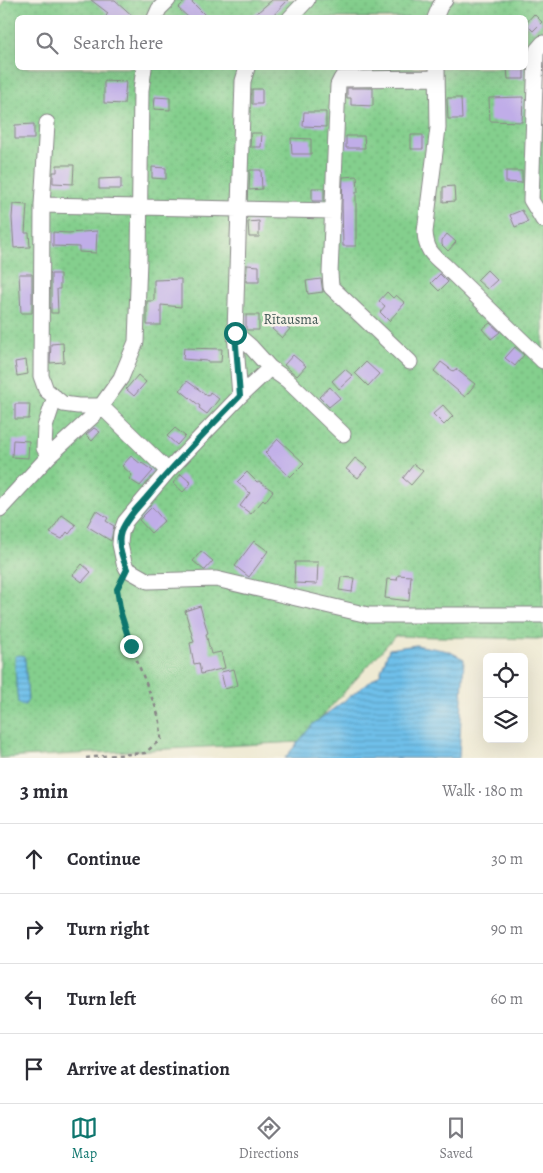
<!DOCTYPE html>
<meta charset="utf-8">
<style>
:root{--surface:#fff;--page:#f7f7f7;--text:#2b2b33;--muted:#7c7c81;--line:#e1e1e2;--accent:#0f766e}
body{margin:0;font-family:Alegreya,serif;background:var(--page);color:var(--text)}
.controls{position:absolute;right:15px;bottom:15px;display:grid;overflow:hidden;border-radius:8px;box-shadow:0 5px 20px #0002}
.controls button{width:45px;height:45px;display:grid;place-items:center;padding:0;border:0;border-bottom:1px solid var(--line);background:var(--surface);color:var(--text);font:25px sans-serif}
.stop{position:absolute;width:15px;height:15px;margin:-11px;border:4px solid #0f766e;border-radius:50%;background:#fff}
.stop.end{background:#0f766e;border-color:#fff;box-shadow:0 1px 5px #0008}
.list{margin:0;padding:0;list-style:none}
h2{display:flex;justify-content:space-between;align-items:center;height:65px;margin:0;padding:0 20px;font-size:21px}
h2 small{font-size:16px;font-weight:400;color:var(--muted)}
.list li{display:grid;grid-template-columns:32px 1fr auto;gap:15px;align-items:center;box-sizing:border-box;height:70px;padding:0 20px;border-top:1px solid var(--line)}
.list b{display:block;font-size:19px;white-space:nowrap}
.list em{font-size:16px;font-style:normal;color:var(--muted)}
.icon{flex:none;width:28px;height:28px;fill:none;stroke:currentColor;stroke-width:2;stroke-linecap:round;stroke-linejoin:round}
.map{position:relative;flex:none;width:543px;height:758px;overflow:hidden}
.search{position:absolute;background:var(--surface);box-shadow:0 5px 20px #0002;left:15px;right:15px;top:15px;height:55px;display:flex;align-items:center;gap:12px;box-sizing:border-box;padding:0 18px;border-radius:8px;color:var(--muted);font-size:19px}
.sheet{height:345px;background:var(--surface)}
nav{display:flex;justify-content:space-around;align-items:center;box-sizing:border-box;height:70px;border-top:1px solid var(--line);background:var(--surface);font-size:14px;color:var(--muted)}
nav a{display:grid;justify-items:center;gap:2px}
nav .on{color:var(--accent)}
.map>svg:first-child{display:block}
.garden{fill:url(#garden-dots);stroke:#537864;fill-rule:evenodd}
.water{fill:url(#water-rules);stroke:#487192}
.building{fill:#c0ade8}
.lines{fill:none;stroke-linecap:round;stroke-linejoin:round}
.minor-casing{stroke:#888687;stroke-width:17}
.path{stroke:#888687;stroke-width:2.5;stroke-dasharray:4 4;stroke-linecap:butt}
.minor{stroke:#fff;stroke-width:15}
.route{stroke:#0f766e;stroke-width:6}
.labels{text-anchor:middle;dominant-baseline:central;stroke-width:5;stroke-linejoin:round;paint-order:stroke}
.park-label{font-size:14px;fill:#3f5654;stroke:#f7f3e8}
</style>
<div class="map">
<svg width="543" height="758" viewBox="0 0 543 758">
<defs>
<pattern id="garden-dots" width="8" height="8" patternUnits="userSpaceOnUse" patternTransform="scale(1.25)"><rect width="8" height="8" fill="#84cf8d"/><path d="M2 2h.1M6 6h.1" fill="none" stroke="#72b17b" stroke-width="1.8" stroke-linecap="round"/></pattern>
<pattern id="water-rules" width="6" height="5" patternUnits="userSpaceOnUse" patternTransform="scale(1.25)"><rect width="6" height="5" fill="#6fc0ea"/><path d="M0 2.5h6" fill="none" stroke="#5b9cbf"/></pattern>
</defs>
<rect width="100%" height="100%" fill="#f7f3e8"/>
<filter id="ink" filterUnits="userSpaceOnUse"><feTurbulence type="fractalNoise" baseFrequency=".02" numOctaves="2"/><feDisplacementMap in="SourceGraphic" scale="10" xChannelSelector="R" yChannelSelector="G"/><feConvolveMatrix kernelMatrix="1 2 1 2 8 2 1 2 1" color-interpolation-filters="sRGB"/></filter>
<filter id="wash" filterUnits="userSpaceOnUse"><feTurbulence type="fractalNoise" baseFrequency=".0096" numOctaves="4" result="noise"/><feDisplacementMap in="SourceGraphic" scale="20" xChannelSelector="R" yChannelSelector="G"/><feGaussianBlur stdDeviation="1.12" result="paint"/><feColorMatrix in="noise" values="0 0 0 0 0 0 0 0 0 0 0 0 0 0 0 0 0 1.4 0 .05"/><feComposite in="paint" operator="in"/></filter>
<g filter="url(#wash)">
<rect width="100%" height="100%" fill="#efead3"/>
<path class="garden" d="M4,0H543V638L537,639L395,636L299,742L0,758V10ZM18,18H526V68H18Z"/>
<path class="water" d="M416,645L448,651L464,659L459,758H285L313,724L380,674L389,649Z
M20,655L24,656L25,659L28,700L25,705H21L18,703C16,687 15,672 15,656Z"/>
<g id="blocks">
<path class="building" d="M91,0H115L135,18H105L108,13Z
M186,0H190L208,18H189L178,8Z
M272,0H288L271,18H251Z
M534,14L542,22L533,31L526,24V23Z
M507,68H524V79H508Z
M104,81L126,82L124,104L104,103Z
M347,88H373V106L351,105V98H347Z
M252,89H262V104H252Z
M155,97L170,98V110L154,109Z
M523,97L522,122L490,121L489,98Z
M447,98H461L462,119H448Z
M304,112H326V127L303,126Z
M34,124V139H15V125Z
M251,133H262L261,147H250Z
M411,135H423V149H411Z
M346,136H364L365,148H346Z
M291,138L311,139V154H292Z
M57,165H74L73,184L53,183V172H57Z
M152,167L166,168V179L152,178Z
M250,170H261L262,189L249,190Z
M506,171H522V183L506,182Z
M357,176L358,192H356V246H343L342,203L343,177Z
M121,178V189H99V179Z
M454,186L455,201L443,202V187Z
M312,188H324V201H312Z
M13,204L27,205L25,233H29L30,247L14,248L12,218Z
M522,210L528,222L515,227L510,215Z
M259,221V237H249L248,222Z
M97,231L96,253L79,252V247L53,246V232L68,233Z
M447,234L456,242L448,251L442,245V240Z
M247,265L259,266V282H246Z
M487,270L497,280L487,289L477,280Z
M19,274H32V313H21Z
M51,274H60V289H57L58,313H51Z
M440,274L448,282L439,291L431,283Z
M181,279V307L161,305V325H147V301H154V280Z
M321,279L323,292L308,294L306,281Z
M387,292L393,298L396,295L405,303L389,321L380,312L385,306L379,301Z
M246,315H259V330H246Z
M280,320L290,329L282,338L272,329Z
M490,323L500,332L491,339L482,329Z
M63,343L64,362L50,363L51,344Z
M515,347L524,355L515,366L505,358Z
M184,348L222,349L221,362H207V361L183,359Z
M293,355L306,366L297,376L284,365Z
M26,360L28,374L17,376L15,362Z
M366,362L379,374L368,386L355,373Z
M441,362L453,371L456,369L475,384L465,397L434,371Z
M345,369L353,376L339,389L332,381Z
M138,375L146,382L134,396L126,389Z
M187,381L208,396L210,392L219,399L207,414L199,408L200,406L180,390Z
M330,387L340,398L329,407L319,397Z
M15,404H30L29,419H15Z
M443,405L453,416L444,425L433,414Z
M94,428L100,432L92,441L86,435Z
M175,428L185,436L177,445L167,436Z
M278,439L304,463L290,477L265,453Z
M13,440L29,441L28,458L12,457Z
M131,456L141,464L142,463L153,471L140,486L129,479L132,475L122,466Z
M355,458L367,467L358,478L346,469Z
M414,464L423,471L411,485L403,478Z
M247,472L257,482L259,481L273,491L265,502L263,500L251,514L240,506L250,493L237,482Z
M181,474L191,483L183,492L173,483Z
M152,507L164,521L151,533L139,520Z
M96,510L108,518L106,521L114,526L111,541L87,526Z
M62,515L76,525L69,534L67,532L62,539L50,533Z
M254,541L268,551L249,577L235,566Z
M201,551L213,561L205,570H204L193,561Z
M295,562H318L317,584L294,583Z
M82,564L91,572L82,582L73,575Z
M398,575L411,576L409,601L385,598L387,579L397,580Z
M341,577L354,578L352,592L339,590Z
M200,606L208,633L206,634L211,654L221,652L225,668L201,674L199,663L194,664L190,643L194,642L185,611Z
M234,669L238,685L225,689L221,672Z"/>
</g>
</g>
<g filter="url(#ink)">
<use href="#blocks" fill-opacity="0" stroke="#888687" stroke-width="1"/>
<g class="lines">
<g class="minor-casing">
<path id="minor" d="M155,18L159,9L168,0
M290,18L307,0
M435,18L440,6L445,0
M543,43L537,50L536,54L531,200L543,220
M247,68L243,81L235,333L240,396L270,368L287,380L343,434
M437,68L438,128L425,232C426,249 431,254 444,265L543,361
M47,123L42,205L41,376L46,390L63,404L78,406H101L121,378L136,342L139,259L141,90L144,68
M42,205L333,211
M235,333L251,347L270,368
M410,362L331,287L330,273L338,85L341,79H344L437,78
M240,396L168,471L125,522L121,533L120,544L124,563L127,569L148,581L216,579L368,615H543
M49,456L44,448L45,427L55,397
M0,509L49,456L93,416L101,406L168,471"/>
</g>
<path class="path" d="M86,758L104,756L145,753L161,739L160,722L156,708L131,646L121,614L117,589L121,581"/>
<use href="#minor" class="minor"/>
</g>
</g>
<g class="lines" filter="url(#ink)">
<path class="route" d="M131,646L121,614L117,589L127,569C122,558 117,543 121,532C126,519 137,508 146,498C176,462 208,429 240,396L235,333"/>
</g>
<g class="labels">
<g class="park-label">
<text x="291" y="319">Rītausma</text>
</g>
</g>
</svg>
<div class="controls">
<button><svg class="icon" aria-label="locate" viewBox="0 0 24 24"><circle cx="12" cy="12" r="6"/><path d="M12 2v4M12 18v4M2 12h4M18 12h4"/></svg></button>
<button><svg class="icon" aria-label="layers" viewBox="0 0 24 24"><path d="M12 4l9 5-9 5-9-5zM3 14l9 5 9-5"/></svg></button>
</div>
<div class="stop" style="left:235px;top:333px"></div>
<div class="stop end" style="left:131px;top:646px"></div>
<div class="search"><svg class="icon" aria-label="search" viewBox="0 0 24 24"><circle cx="10" cy="10" r="6"/><path d="M15 15l6 6"/></svg>Search here</div>
</div>
<section class="sheet">
<h2>3 min<small>Walk · 180 m</small></h2>
<ul class="list">
<li><svg class="icon" aria-label="ahead" viewBox="0 0 24 24"><path d="M12 20V5M6 11l6-6 6 6"/></svg><div><b>Continue</b></div><em>30 m</em></li>
<li><svg class="icon" aria-label="right" viewBox="0 0 24 24"><path d="M7 20v-9h11M14 6l5 5-5 5"/></svg><div><b>Turn right</b></div><em>90 m</em></li>
<li><svg class="icon" aria-label="left" viewBox="0 0 24 24"><path d="M17 20v-9H6M10 6l-5 5 5 5"/></svg><div><b>Turn left</b></div><em>60 m</em></li>
<li><svg class="icon" aria-label="arrive" viewBox="0 0 24 24"><path d="M6 21V4h12l-3 4 3 4H6"/></svg><div><b>Arrive at destination</b></div></li>
</ul>
</section>
<nav>
<a class="on"><svg class="icon" aria-label="map" viewBox="0 0 24 24"><path d="M3 6l6-2 6 2 6-2v14l-6 2-6-2-6 2zM9 4v14M15 6v14"/></svg>Map</a>
<a><svg class="icon" aria-label="directions" viewBox="0 0 24 24"><path d="M12 3l9 9-9 9-9-9zM9 14v-3h6M13 9l2 2-2 2"/></svg>Directions</a>
<a><svg class="icon" aria-label="saved" viewBox="0 0 24 24"><path d="M7 4h10v16l-5-4-5 4z"/></svg>Saved</a>
</nav>
